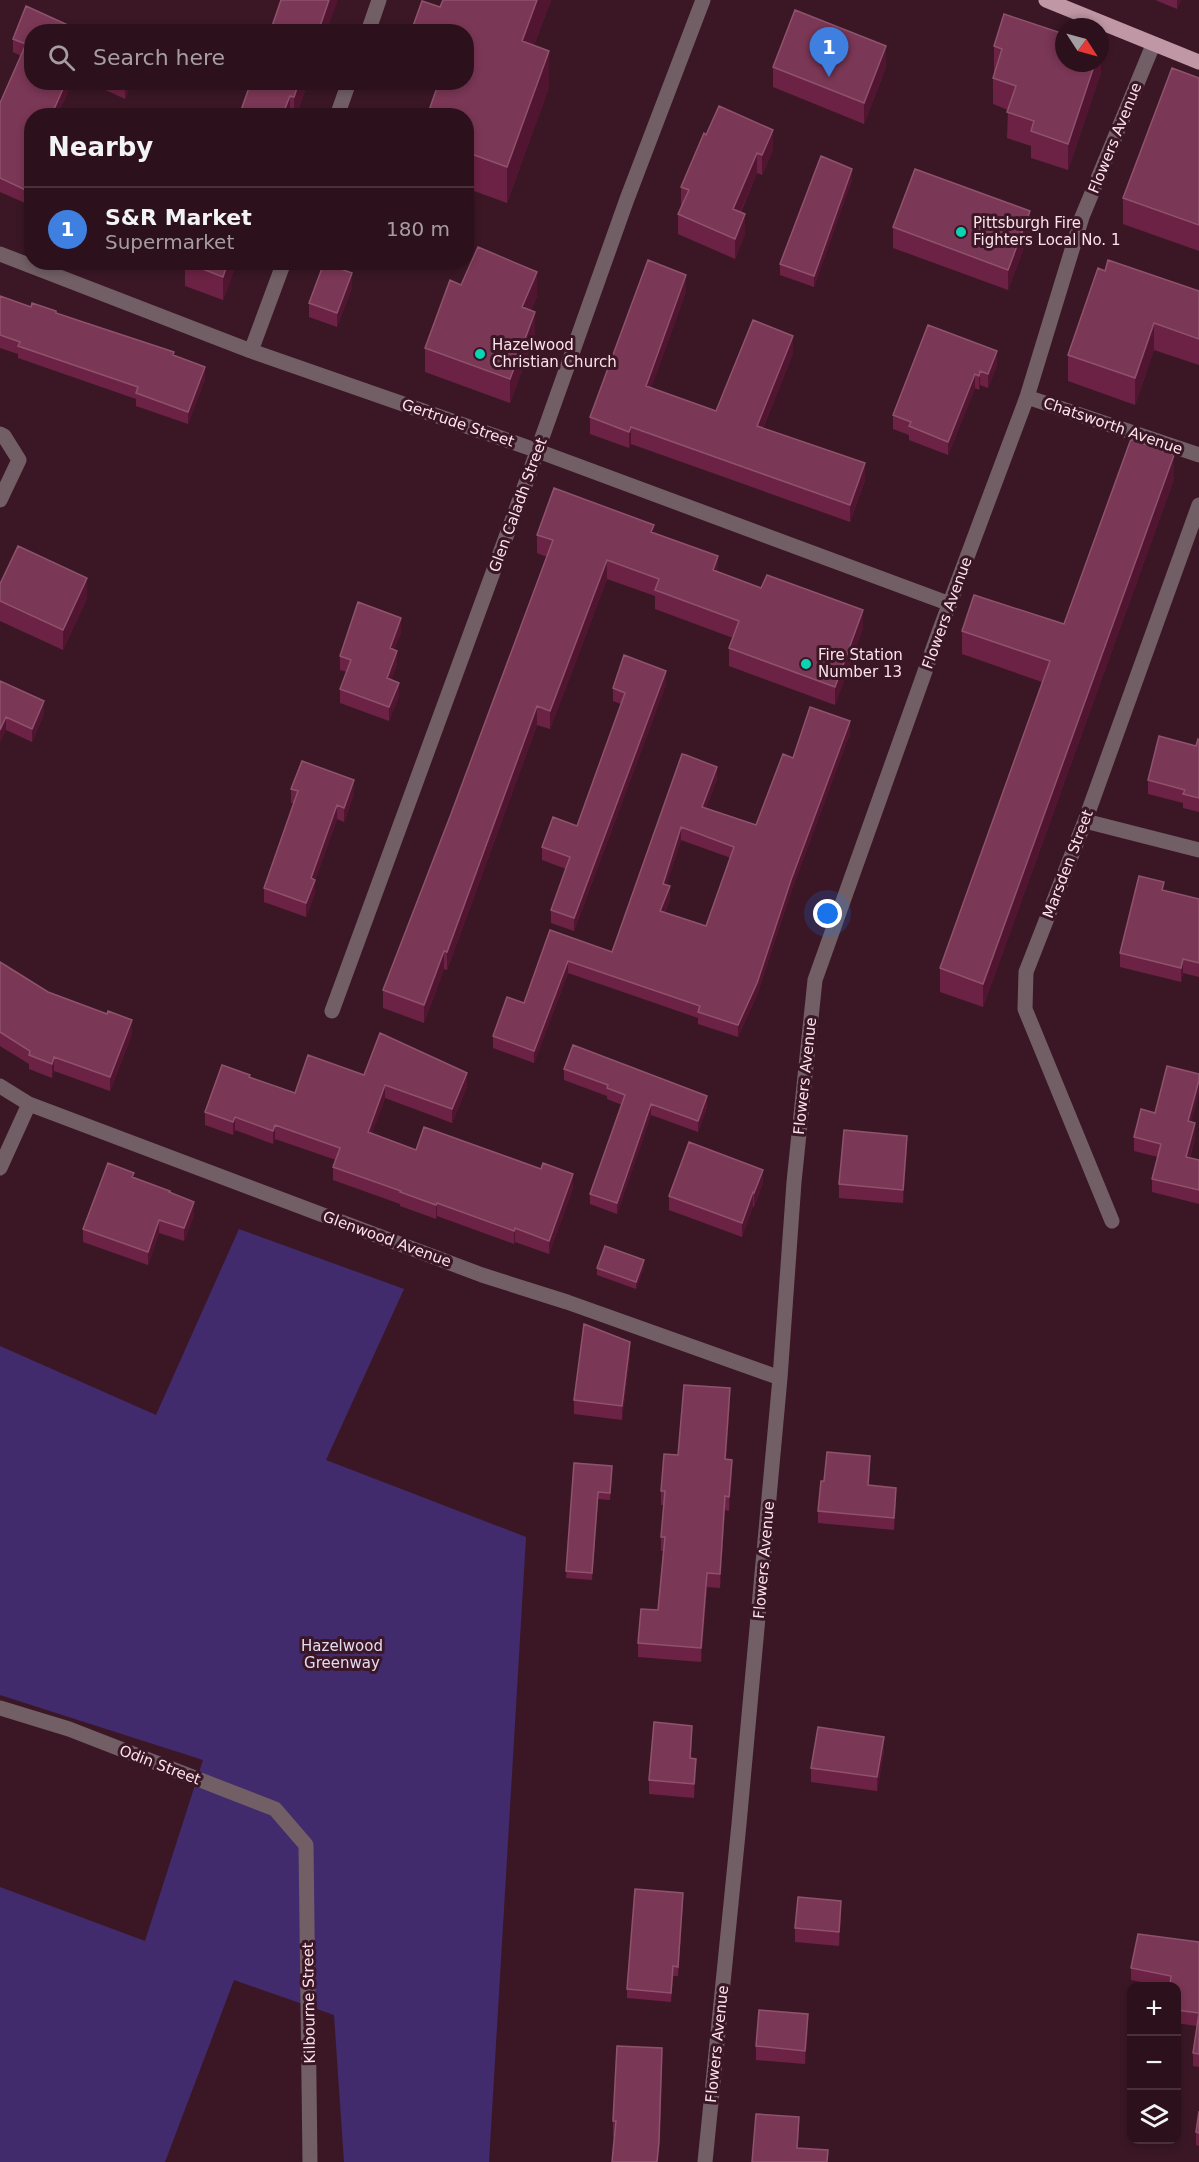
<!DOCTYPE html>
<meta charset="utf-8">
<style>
:root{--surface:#2c111c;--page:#381f29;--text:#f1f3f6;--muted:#a69da3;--line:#48313b;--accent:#09d5b5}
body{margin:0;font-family:"DejaVu Sans",sans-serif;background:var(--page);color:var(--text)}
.controls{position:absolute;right:18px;bottom:18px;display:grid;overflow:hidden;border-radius:12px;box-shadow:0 3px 9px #0003}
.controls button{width:54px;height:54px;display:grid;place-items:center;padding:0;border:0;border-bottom:2px solid var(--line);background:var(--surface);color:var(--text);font:30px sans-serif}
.compass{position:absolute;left:1055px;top:18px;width:54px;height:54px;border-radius:50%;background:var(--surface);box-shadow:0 3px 9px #0003;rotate:126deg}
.you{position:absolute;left:828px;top:914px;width:21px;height:21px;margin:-15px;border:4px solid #fff;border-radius:50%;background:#1a73e8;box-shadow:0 0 0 9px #1a73e833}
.badge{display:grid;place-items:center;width:39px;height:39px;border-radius:50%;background:var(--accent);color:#fff;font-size:20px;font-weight:700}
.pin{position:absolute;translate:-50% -50px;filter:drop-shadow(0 2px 3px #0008)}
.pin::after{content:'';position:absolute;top:32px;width:21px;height:18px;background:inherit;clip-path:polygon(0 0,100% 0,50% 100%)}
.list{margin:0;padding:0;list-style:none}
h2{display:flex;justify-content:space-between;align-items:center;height:78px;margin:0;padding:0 24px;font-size:26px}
h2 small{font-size:20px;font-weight:400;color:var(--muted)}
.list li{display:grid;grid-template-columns:39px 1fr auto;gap:18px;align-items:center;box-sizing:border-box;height:84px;padding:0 24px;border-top:2px solid var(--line)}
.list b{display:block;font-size:22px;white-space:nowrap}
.list p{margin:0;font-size:20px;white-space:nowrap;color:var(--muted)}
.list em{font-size:20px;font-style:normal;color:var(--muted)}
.icon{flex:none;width:33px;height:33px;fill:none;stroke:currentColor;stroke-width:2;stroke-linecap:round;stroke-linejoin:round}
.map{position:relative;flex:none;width:1199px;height:2162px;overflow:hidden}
.search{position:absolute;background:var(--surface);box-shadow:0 3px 9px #0003;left:24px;top:24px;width:450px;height:66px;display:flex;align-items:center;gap:15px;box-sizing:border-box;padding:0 21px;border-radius:24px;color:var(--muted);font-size:22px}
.panel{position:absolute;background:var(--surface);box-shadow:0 3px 9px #0003;left:24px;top:108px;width:450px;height:162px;border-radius:24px}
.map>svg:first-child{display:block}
.park{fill:#422b6d}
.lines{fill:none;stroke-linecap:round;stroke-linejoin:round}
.minor{stroke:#725f65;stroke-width:15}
.primary{stroke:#c098a5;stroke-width:15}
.wall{fill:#6c2244;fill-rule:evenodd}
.shaded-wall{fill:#521531}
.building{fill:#7b3756;stroke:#8f526d;stroke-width:1.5;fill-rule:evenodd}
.poi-dot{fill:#09d5b5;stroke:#3b1726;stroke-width:2}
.labels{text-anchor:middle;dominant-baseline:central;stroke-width:6;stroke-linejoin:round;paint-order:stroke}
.street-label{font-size:15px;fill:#fbe2ea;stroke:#3b1726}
.poi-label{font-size:15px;fill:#fbe2ea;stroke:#3b1726;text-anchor:start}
.park-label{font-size:15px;fill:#e1dcf1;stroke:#3b1726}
</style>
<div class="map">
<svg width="1199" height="2162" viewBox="0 0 1199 2162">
<rect width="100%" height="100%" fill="#3b1726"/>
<path class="park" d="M239,1229L404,1289L326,1460L526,1537L489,2162H344L334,2015L234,1980L165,2162H0V1887L145,1941L203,1760L0,1695V1346L156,1415Z"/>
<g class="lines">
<path class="minor" d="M368,32L379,0
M337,116L349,82
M0,254L251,351L538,451L950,604
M251,351L284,262
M1027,397L1199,455
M0,434L4,436L19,460L0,500
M1085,821L1199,850
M332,1011L528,477L627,199L703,0
M0,1086L29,1104L482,1275L567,1302L780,1378
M0,1168L29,1104
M1112,1221L1025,1009L1026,972L1085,821L1199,505
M0,1708L69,1729L275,1809L306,1845L310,2162
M705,2162L739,1824L780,1378L794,1182L815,980L939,632L1027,397L1082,217L1153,45"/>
<path class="primary" d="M1046,0L1199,62"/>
</g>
<path class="wall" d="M443,0H551L534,45L549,87L507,203L466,188V32H412V29L440,7Z
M1155,0H1181L1177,9Z
M32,32L72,82L57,116H32V206L0,192V103L21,56L13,52V39Z
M994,46L1101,72L1068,170L1031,158V146L1007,138L1008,110L993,104V78L995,73L994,72Z
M773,67H886L864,124L773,87Z
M1199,78V251L1123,224V198Z
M88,82H132L125,99Z
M308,82L296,116H239Z
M706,135L773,150L762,175L757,173L741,212L745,234L735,259L678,234V214L681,207V187Z
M852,179L814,287L780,275V264Z
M893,227L1030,231L1008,290L893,248Z
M237,262L223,300L185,286V263Z
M1105,271L1199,291V365L1154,350L1135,405L1068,381V355Z
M461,285L537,296L531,310L535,335L510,403L425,372V348Z
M352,287L337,327L309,317V303Z
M686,291L651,388L716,411L793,353L763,428L865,480L850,522L631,444L629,448L590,434V417Z
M0,296L31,307L56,313L174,356L205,379L188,424L136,406V399L18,358V354L0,348Z
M997,351V365L988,388L980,385L979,390L975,388L948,455L909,440V435L893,429V415Z
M1174,479L983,1007L940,992V968L1042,682L962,654V631L1064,624Z
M654,533L718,572L863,628L835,705L729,666V648L733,638L655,609V596L607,579L550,729L537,725L447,970L444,969L424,1023L383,1008V990L451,814L547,557L537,553V535Z
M0,584L87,598L63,650L0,621Z
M401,632L394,649L397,664L391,680L399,696L389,721L340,703V689L347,672L340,670V656Z
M0,681L44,714L32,742L6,730Z
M666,684L574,931L551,923V910L566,869L542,860V847L577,826L621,704L613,701V688Z
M850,733L791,892L757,995L738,1037L698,1024V1018L568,973L534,1063L493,1048V1036L524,1003L550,930L612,952L682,754L717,779L706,808L756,825L793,758ZM681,840L731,858L706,926L665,912L670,899L666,885Z
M1199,740V812L1183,808V803L1148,794V780L1196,746Z
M291,789L354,794L344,822L337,819L315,880V893L306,917L264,902V888L294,803H291Z
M1164,890L1199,899V977L1183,973L1181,982L1120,967V953Z
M0,962L48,992L132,1034L110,1091L54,1071L52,1078L29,1069V1064L0,1046Z
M564,1069L707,1107L698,1132L651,1115L617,1214L590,1204V1194L622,1105L607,1099V1096L564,1080Z
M364,1075L467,1086L452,1123L385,1098L372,1133L416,1150L573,1188L549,1254L515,1242L514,1244L437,1216L436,1219L400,1206V1204L333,1180V1167L336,1160L275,1139L273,1144L235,1130L233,1135L205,1125V1112L250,1077L295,1093Z
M1192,1122L1195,1137L1190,1158L1199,1160V1204L1152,1192V1179L1158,1157L1134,1151V1137Z
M907,1149L903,1203L839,1198V1184Z
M134,1178L170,1193L194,1215L184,1241L159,1233L148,1265L83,1242V1229Z
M763,1183L754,1207L753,1206L742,1237L669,1210V1196Z
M644,1267L636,1289L597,1275V1268Z
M630,1356L622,1420L574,1414V1400Z
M730,1402L726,1459L732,1474L729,1511L725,1510L720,1588L707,1587L701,1662L638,1657V1643L658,1610L663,1551H661V1537L664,1505H661V1491L678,1455Z
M574,1463L612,1474L610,1500L598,1499L592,1580L566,1578Z
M870,1468L869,1485L896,1500L894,1530L818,1523V1511L824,1481Z
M692,1740L691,1758L696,1773L694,1798L649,1794V1780Z
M884,1751L877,1791L811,1782V1768Z
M683,1903L678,1976H673L671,2002L627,1998V1989Z
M841,1915L839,1946L795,1942V1928Z
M1199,1942V2067L1193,2066V2053L1197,2026L1176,2023V1986H1160L1131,1980V1968Z
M808,2028L805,2064L756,2060V2046Z
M662,2063L659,2156L613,2136V2121Z
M1199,2111V2146L1196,2145V2132Z"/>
<path class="shaded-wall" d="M329,0H338L326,32H318Z
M537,0H551L522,77V41Z
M1177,0H1181L1177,9Z
M886,46V67L864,124V103Z
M1101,46V72L1068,170V144L1095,63H1100Z
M549,51V87L507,203V167Z
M66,82H72L57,116H51Z
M126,82H132L125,99V85Z
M299,82H308L296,116H294V97Z
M290,96V116H282Z
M773,130V150L762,175V155Z
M757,153V173L733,229V209Z
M852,169V179L814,287V276Z
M1030,211V231L1008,290V270Z
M745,214V234L735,259V239Z
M228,262H237L223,300V277Z
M537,272V296L522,331V307Z
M352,273V287L337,327V313Z
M686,275V291L646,403V386Z
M535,312V335L510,403V379Z
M1154,323V350L1135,405V378Z
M793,336V353L757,442V426Z
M997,351V365L988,388V374Z
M205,367V379L188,424V412Z
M980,371V385L979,390V376Z
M975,374V388L948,455V442Z
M631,427V444L629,448V432Z
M1174,455V479L983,1007V984Z
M865,463V480L850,522V505Z
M718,556V575L713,570Z
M607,560V579L550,729V711Z
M87,578V598L63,650V630Z
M863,610V628L835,705V687Z
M401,618V632L390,662V648Z
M397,651V664L387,692V678Z
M666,671V684L574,931V918Z
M399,683V696L389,721V707Z
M44,701V714L32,742V729Z
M537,706V725L447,970V952Z
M6,717V730L0,743V730Z
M850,721V733L791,892L757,995L738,1037V1025Z
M717,767V779L702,819V807Z
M354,780V794L344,822V808Z
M337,805V819L315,880V893L306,917V903L311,878Z
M681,827V840L663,896V884Z
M670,886V899L660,923V911Z
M444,951V969L424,1023V1005Z
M1183,959V973L1181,982V968Z
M568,961V973L534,1063V1051Z
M132,1020V1034L110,1091V1077Z
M54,1057V1071L52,1078V1064Z
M467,1073V1086L452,1123V1109Z
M1199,1080V1093L1188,1135V1121Z
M385,1085V1098L368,1145V1132Z
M707,1096V1107L698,1132V1121Z
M651,1104V1115L617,1214V1203Z
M235,1117V1130L233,1135V1122Z
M1195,1123V1137L1186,1171V1157Z
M275,1125V1139L273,1144V1131Z
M907,1136V1149L903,1203V1190Z
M763,1170V1183L754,1207V1193Z
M573,1174V1188L549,1254V1241Z
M753,1192V1206L742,1237V1223Z
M194,1202V1215L184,1241V1228Z
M437,1203V1216L436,1219V1205Z
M159,1220V1233L148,1265V1252Z
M515,1228V1242L514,1244V1231Z
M644,1260V1267L636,1289V1282Z
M630,1342V1356L622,1420V1406Z
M730,1388V1402L725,1473V1459Z
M870,1456V1468L868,1497V1485Z
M732,1460V1474L729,1511V1497Z
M896,1488V1500L894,1530V1518Z
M725,1496V1510L720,1588V1574Z
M707,1573V1587L701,1662V1648Z
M692,1726V1740L690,1772V1758Z
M884,1737V1751L877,1791V1777Z
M696,1759V1773L694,1798V1784Z
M683,1893V1903L678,1976V1967Z
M841,1901V1915L839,1946V1932Z
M808,2014V2028L805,2064V2051Z
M662,2048L659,2156L658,2162H657Z
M799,2117V2130L797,2160V2148Z"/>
<path class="building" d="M281,0H329L318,32H270Z
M443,0H537L522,41L549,51L507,167L466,152V116H427L439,82H466V32H418L412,29L422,1L440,7Z
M26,6L83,32H32V82H66L51,116H32V193L0,178V103L26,44L13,39Z
M795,10L886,46L864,103L773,67Z
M1004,14L1064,34V63H1095L1068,144L1031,131L1034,121L1007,112L1016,86L993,78L1002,49L994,46Z
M1172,68L1199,78V225L1123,198Z
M251,82H299L294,97L290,96L282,116H239Z
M719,106L773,130L762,155L757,153L733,209L745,214L735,239L678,214L689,190L681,187L704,133L706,135Z
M821,156L852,169L814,276L780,264Z
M915,169L1030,211L1008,270L893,227Z
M478,247L537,272L522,307L535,312L510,379L425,348L450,280L461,285Z
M648,260L686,275L646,386L716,411L753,320L793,336L757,426L865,463L850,505L631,427L629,432L590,417Z
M1108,260L1199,291V339L1154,323L1135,378L1068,355L1098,268L1105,271Z
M185,262H228L223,277Z
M324,263L352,273L337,313L309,303Z
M0,296L31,307L32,303L56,311V313L86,323L174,352L173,355L205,367L188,412L136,393L138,387L18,346L20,342L0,335Z
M928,325L997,351L988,374L980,371L979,376L975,374L948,442L909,426L911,422L893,415Z
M1131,439L1174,455L983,984L940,968L1050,661L962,631L974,595L1064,624Z
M554,488L654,525L651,532L718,556L713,570L761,588L767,575L863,610L835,687L729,648L739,621L655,590L659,579L607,560L550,711L537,706L447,952L444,951L424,1005L383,990L451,814L553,540L537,535Z
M18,546L87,578L63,630L0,601V584Z
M358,602L401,618L390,648L397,651L387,678L399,683L389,707L340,689L351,660L340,656Z
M624,655L666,671L574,918L551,910L570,857L542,847L553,817L577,826L625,693L613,688Z
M0,681L44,701L32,729L6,717L0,730Z
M810,707L850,721L791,880L757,983L738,1025L698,1012L700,1006L568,961L534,1051L493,1036L507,997L524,1003L550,930L612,952L682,754L686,755L717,767L702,807L756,825L783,754L793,758ZM681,827L734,847L706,926L660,911L670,886L663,884Z
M1159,736L1196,746L1198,739L1199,740V798L1183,794L1185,790L1148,780Z
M302,761L354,780L344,808L337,805L311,878L315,880L306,903L264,888L298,791L291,789Z
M1139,876L1164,882L1162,890L1199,899V963L1183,959L1181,968L1120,953Z
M0,962L48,992L107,1014L108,1011L132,1020L110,1077L54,1057L52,1064L29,1055L30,1051L0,1032Z
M380,1033L467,1073L452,1109L385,1085L368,1132L416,1150L424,1127L541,1169L543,1163L573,1174L549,1241L515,1228L514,1231L437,1203L436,1205L400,1192L401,1191L333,1167L340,1148L275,1125L273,1131L235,1117L233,1122L205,1112L222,1065L250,1075L249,1077L295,1093L308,1055L364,1075Z
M573,1045L707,1096L698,1121L651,1104L617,1203L590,1194L625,1095L607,1088L608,1085L564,1069Z
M1167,1066L1199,1074V1080L1188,1121L1195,1123L1186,1157L1199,1160V1190L1152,1179L1161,1144L1134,1137L1141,1109L1155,1113Z
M844,1130L907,1136L903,1190L839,1184Z
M689,1142L763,1170L754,1193L753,1192L742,1223L669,1196Z
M108,1163L134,1173L132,1177L170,1191L169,1192L194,1202L184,1228L159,1220L148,1252L83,1229Z
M605,1246L644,1260L636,1282L597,1268Z
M584,1324L630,1342L622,1406L574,1400Z
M684,1385L730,1388L725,1459L732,1460L729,1497L725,1496L720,1574L707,1573L701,1648L638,1643L641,1609L658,1610L665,1537H661L665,1491H661L664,1454L678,1455Z
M827,1452L870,1456L868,1485L896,1488L894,1518L818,1511L821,1481H824Z
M574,1463L612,1466L610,1493L598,1492L592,1573L566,1571Z
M654,1722L692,1726L690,1758L696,1759L694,1784L649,1780Z
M818,1727L884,1737L877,1777L811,1768Z
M635,1889L683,1893L678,1967L673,1966L671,1993L627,1989Z
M798,1897L841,1901L839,1932L795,1928Z
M1138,1934L1199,1942V2054L1193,2053L1199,2013L1176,2010V1986H1170L1171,1976L1131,1968Z
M759,2010L808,2014L805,2051L756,2046Z
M617,2046L662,2048L659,2141L657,2162H612L616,2121H613Z
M1199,2111V2133L1196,2132Z
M756,2114L799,2117L797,2148L828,2150L827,2162H752Z"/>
<g class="poi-dot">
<circle cx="961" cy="232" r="6"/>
<circle cx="480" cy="354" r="6"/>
<circle cx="806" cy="664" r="6"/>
</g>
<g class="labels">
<g class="street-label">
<text transform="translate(1115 138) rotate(-68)">Flowers Avenue</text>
<text transform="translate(458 423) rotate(19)">Gertrude Street</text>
<text transform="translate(1113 426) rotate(19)">Chatsworth Avenue</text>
<text transform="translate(518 505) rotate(-70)">Glen Caladh Street</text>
<text transform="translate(947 613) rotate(-70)">Flowers Avenue</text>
<text transform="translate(1068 864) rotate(-69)">Marsden Street</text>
<text transform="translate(805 1076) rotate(-84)">Flowers Avenue</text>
<text transform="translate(387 1239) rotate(20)">Glenwood Avenue</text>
<text transform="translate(764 1560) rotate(-85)">Flowers Avenue</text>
<text transform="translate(160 1765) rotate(21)">Odin Street</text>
<text transform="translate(309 2003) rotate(-91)">Kilbourne Street</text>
<text transform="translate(717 2044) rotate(-84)">Flowers Avenue</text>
</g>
<g class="poi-label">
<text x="973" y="223">Pittsburgh Fire<tspan x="973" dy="17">Fighters Local No. 1</tspan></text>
<text x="492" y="345">Hazelwood<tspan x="492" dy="17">Christian Church</tspan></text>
<text x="818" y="655">Fire Station<tspan x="818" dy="17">Number 13</tspan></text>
</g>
<g class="park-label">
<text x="342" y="1646">Hazelwood<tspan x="342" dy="17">Greenway</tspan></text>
</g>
</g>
</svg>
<div class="controls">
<button>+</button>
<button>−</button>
<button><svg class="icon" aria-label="layers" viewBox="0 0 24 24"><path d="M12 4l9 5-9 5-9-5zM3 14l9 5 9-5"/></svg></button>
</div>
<svg class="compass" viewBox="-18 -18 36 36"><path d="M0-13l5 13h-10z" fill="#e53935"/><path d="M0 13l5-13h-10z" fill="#a69da3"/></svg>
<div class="you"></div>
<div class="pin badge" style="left:829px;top:77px;background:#3f7fe0">1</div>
<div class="search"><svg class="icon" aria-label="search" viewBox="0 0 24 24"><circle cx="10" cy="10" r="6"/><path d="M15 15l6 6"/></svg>Search here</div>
<section class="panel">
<h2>Nearby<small></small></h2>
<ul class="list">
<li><span class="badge" style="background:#3f7fe0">1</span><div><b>S&amp;R Market</b><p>Supermarket</p></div><em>180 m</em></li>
</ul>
</section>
</div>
